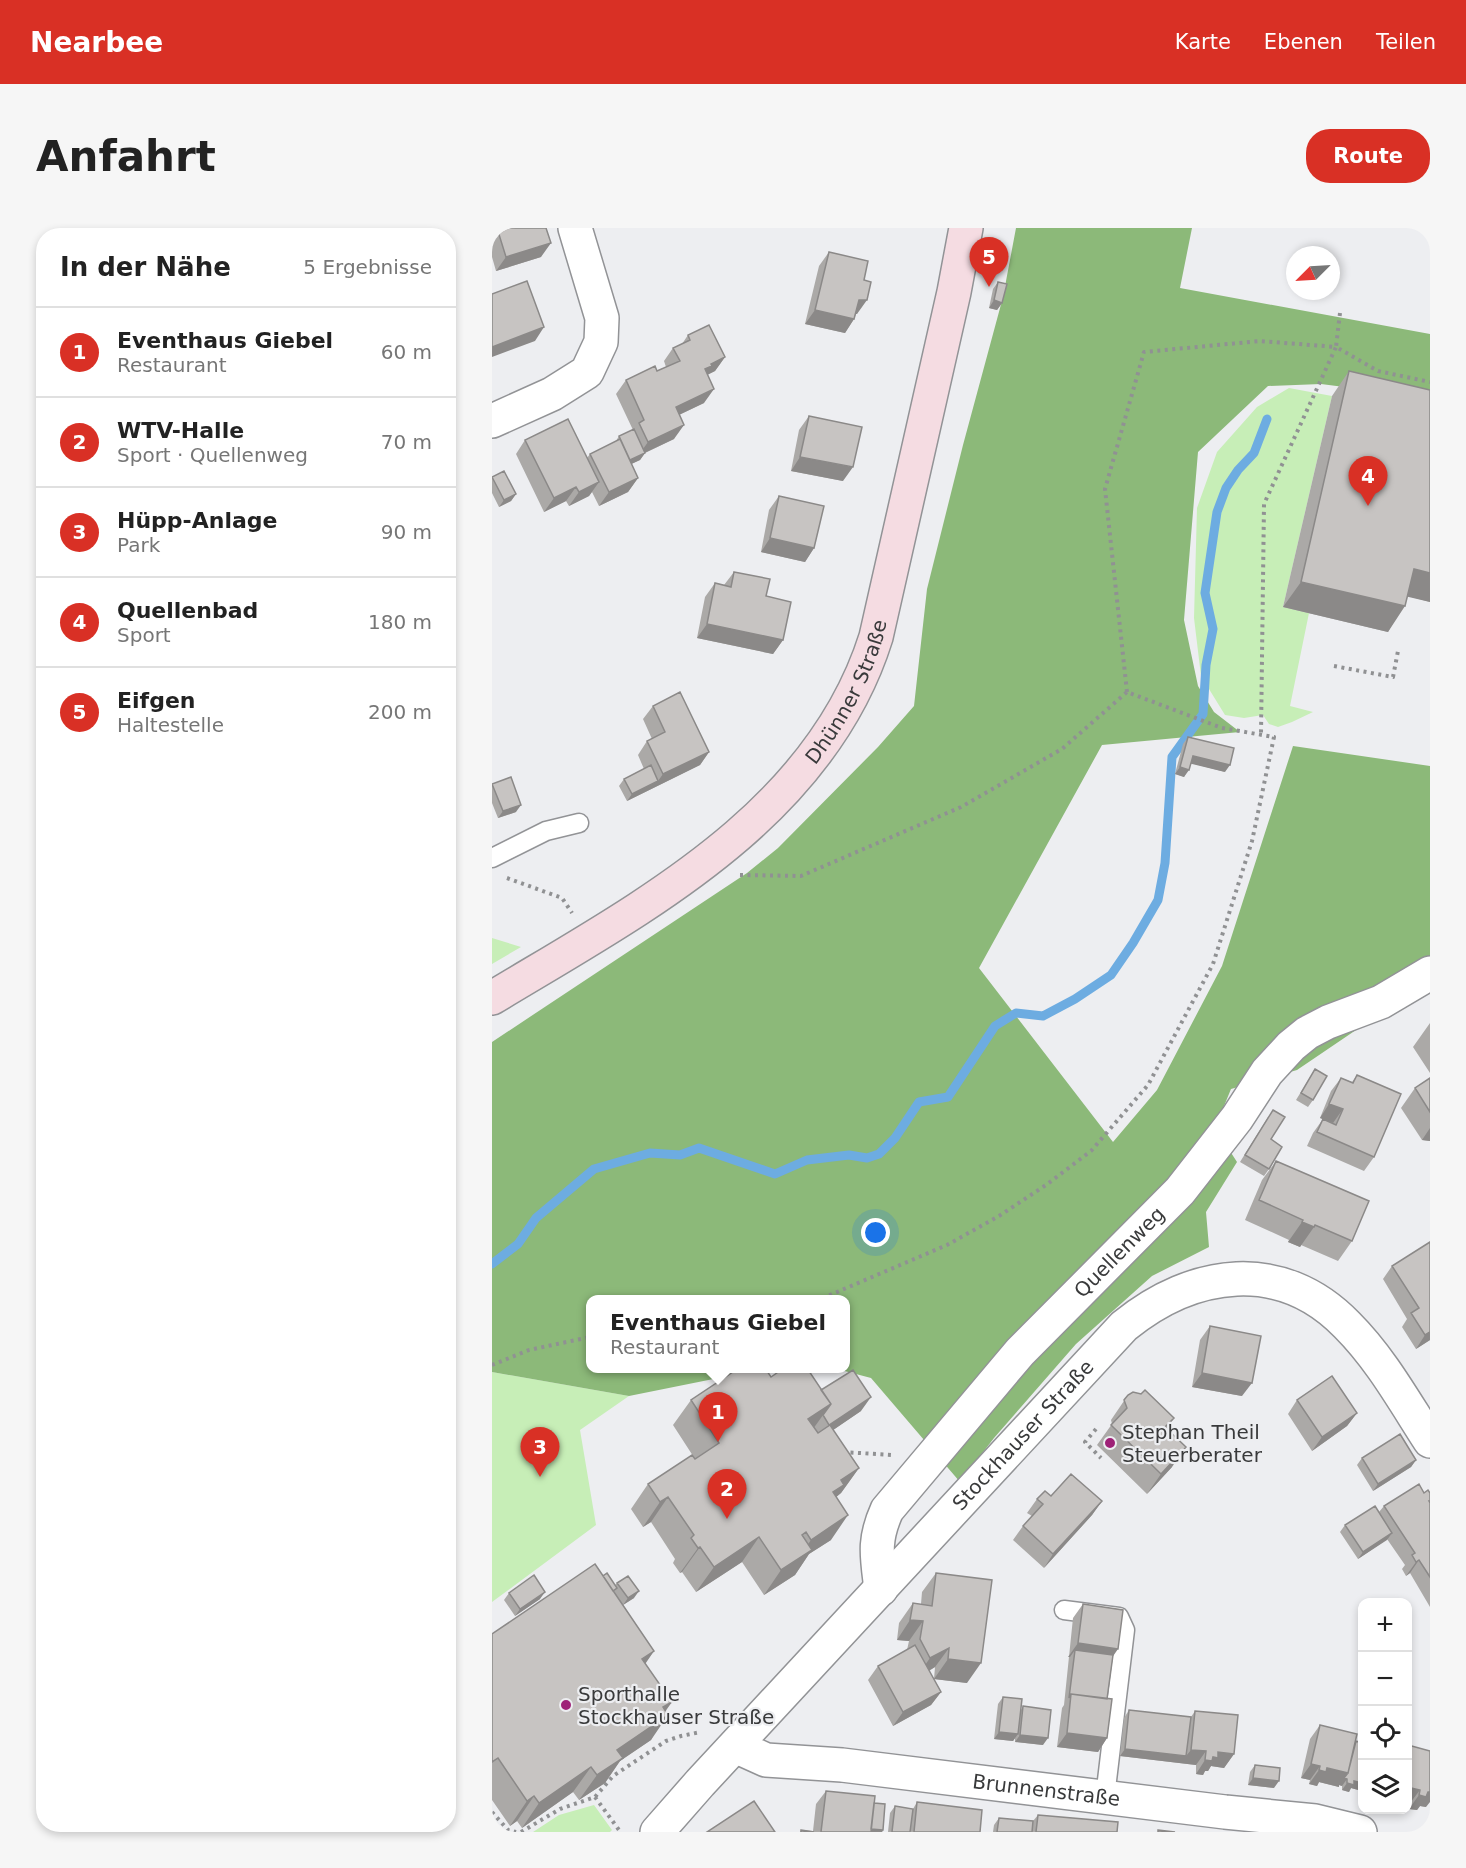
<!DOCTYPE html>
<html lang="de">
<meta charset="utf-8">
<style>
:root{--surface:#fff;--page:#f6f6f6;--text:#222;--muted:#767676;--line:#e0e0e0;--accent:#d93025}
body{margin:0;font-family:"DejaVu Sans",sans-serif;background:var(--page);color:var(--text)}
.controls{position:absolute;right:18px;bottom:18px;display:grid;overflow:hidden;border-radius:12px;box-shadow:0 3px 9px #0003}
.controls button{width:54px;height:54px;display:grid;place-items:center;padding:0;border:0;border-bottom:2px solid var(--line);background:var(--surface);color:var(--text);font:30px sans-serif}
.compass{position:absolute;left:794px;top:18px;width:54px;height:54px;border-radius:50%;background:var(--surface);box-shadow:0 3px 9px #0003;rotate:246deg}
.you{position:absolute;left:384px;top:1005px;width:21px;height:21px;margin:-15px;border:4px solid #fff;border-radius:50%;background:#1a73e8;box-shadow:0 0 0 9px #1a73e833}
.badge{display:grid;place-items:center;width:39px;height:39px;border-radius:50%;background:var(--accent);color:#fff;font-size:20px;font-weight:700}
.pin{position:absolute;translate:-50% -50px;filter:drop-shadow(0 2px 3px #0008)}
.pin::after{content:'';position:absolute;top:32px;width:21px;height:18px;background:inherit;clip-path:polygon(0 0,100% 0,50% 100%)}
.popup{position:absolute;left:94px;top:1067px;width:264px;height:78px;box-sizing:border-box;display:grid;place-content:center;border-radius:12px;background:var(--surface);filter:drop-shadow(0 2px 4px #0005);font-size:20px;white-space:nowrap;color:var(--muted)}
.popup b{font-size:22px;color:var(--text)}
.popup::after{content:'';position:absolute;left:50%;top:100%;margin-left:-12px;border:12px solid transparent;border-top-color:var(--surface)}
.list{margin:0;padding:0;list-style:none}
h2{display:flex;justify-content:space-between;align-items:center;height:78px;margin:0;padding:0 24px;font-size:26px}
h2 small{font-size:20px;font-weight:400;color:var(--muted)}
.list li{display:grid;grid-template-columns:39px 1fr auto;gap:18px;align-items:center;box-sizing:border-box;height:90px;padding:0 24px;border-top:2px solid var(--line)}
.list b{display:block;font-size:22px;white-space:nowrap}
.list p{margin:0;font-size:20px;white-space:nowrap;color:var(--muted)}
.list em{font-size:20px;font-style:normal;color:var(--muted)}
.icon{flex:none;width:33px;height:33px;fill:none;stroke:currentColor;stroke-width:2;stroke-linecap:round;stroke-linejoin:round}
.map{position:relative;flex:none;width:938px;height:1604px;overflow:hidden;border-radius:24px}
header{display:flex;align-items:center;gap:36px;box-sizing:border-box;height:84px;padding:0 30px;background:var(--accent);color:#fff}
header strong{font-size:28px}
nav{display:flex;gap:33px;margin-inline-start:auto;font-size:21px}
.intro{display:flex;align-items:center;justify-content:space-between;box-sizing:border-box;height:144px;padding:0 36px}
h1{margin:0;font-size:42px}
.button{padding:15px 27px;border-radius:24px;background:var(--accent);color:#fff;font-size:21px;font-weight:700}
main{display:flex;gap:36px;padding:0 36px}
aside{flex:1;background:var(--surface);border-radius:24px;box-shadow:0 3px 9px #0003}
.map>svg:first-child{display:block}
.green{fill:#c7eeb7}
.forest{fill:#8cb979}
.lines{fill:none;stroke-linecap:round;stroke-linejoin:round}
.stream{stroke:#6dace1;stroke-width:9}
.service-casing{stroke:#929396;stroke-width:21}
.minor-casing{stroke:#929396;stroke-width:36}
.secondary-casing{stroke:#929396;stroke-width:36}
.path{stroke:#909193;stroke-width:4;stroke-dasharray:3 4.5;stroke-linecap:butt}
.service{stroke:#fff;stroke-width:18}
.minor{stroke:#fff;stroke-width:33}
.secondary{stroke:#f5dce2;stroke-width:33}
.wall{fill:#aba9a7}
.shaded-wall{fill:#8b8988}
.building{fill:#c7c4c2;stroke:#8b8988;stroke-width:1.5}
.poi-dot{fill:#9e2177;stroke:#edeef1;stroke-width:2}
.labels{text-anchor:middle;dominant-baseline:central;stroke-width:4.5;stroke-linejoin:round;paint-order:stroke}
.street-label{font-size:20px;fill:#393a3b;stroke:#edeef1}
.poi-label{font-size:20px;fill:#393a3b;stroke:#edeef1;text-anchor:start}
</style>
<header>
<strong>Nearbee</strong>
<nav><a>Karte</a><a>Ebenen</a><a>Teilen</a></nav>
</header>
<div class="intro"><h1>Anfahrt</h1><a class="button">Route</a></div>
<main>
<aside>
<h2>In der Nähe<small>5 Ergebnisse</small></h2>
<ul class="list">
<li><span class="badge">1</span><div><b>Eventhaus Giebel</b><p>Restaurant</p></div><em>60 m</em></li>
<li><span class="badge">2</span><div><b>WTV-Halle</b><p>Sport · Quellenweg</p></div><em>70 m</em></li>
<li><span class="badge">3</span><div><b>Hüpp-Anlage</b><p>Park</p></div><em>90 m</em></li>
<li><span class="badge">4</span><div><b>Quellenbad</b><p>Sport</p></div><em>180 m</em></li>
<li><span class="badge">5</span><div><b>Eifgen</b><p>Haltestelle</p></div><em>200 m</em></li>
</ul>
</aside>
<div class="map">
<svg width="938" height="1604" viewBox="0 0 938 1604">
<rect width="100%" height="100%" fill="#edeef1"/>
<path class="green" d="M797,160L840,168L791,379L817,385L798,478L821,484L800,494L786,499L777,496L771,487L752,490L733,487L709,448L702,390L705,280L725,224L765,179Z
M0,710L29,719L0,736Z
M0,1144L137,1168L88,1202L104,1297L0,1374Z
M102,1577L120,1602L118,1604H41L67,1587Z"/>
<path class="forest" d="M524,0H700L688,60L938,106V170L829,156L776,158L706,224L692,392L706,458L722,484L748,504L610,517L487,740L621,914L665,862L730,738L801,518L938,538V734L864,778V802L805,842L739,861L723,900L745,934L714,984L717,1019L660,1048L584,1116L502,1210L468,1254L379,1150L345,1141L354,1140V1072H98V1140L271,1141L137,1168L0,1144V814L255,645L286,620L386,519L422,478L435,361L471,217L511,69Z"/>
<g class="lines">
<path class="stream" d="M0,1036L26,1016L44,990L102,941L158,925L188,927L207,920L283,946L315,932L357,927L375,930L387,926L403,910L427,874L456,869L503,798L524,785L551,788L583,771L619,747L641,715L666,672L673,635L680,529L711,486L714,437L721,401L713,365L725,284L734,260L746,242L762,225L775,191"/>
<g class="service-casing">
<path id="service" d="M0,630L54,603L87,595
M572,1382L627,1389L633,1402L613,1569"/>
</g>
<g class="minor-casing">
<g id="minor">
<path d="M0,193L60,166L95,144L109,114L110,90L83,0"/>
<path id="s1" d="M389,1361C385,1328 381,1313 395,1282L528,1124L688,963L745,890L775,844L799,818L815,805L836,794L889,774L938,745"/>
<path id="s2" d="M243,1518L274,1532L350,1537L733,1584L823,1593L868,1604"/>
<path id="s3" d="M165,1604L208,1555L632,1098C701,1042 789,1029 855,1097C889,1131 912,1173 938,1213"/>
</g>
</g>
<g class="secondary-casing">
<g id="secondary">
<path id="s4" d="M0,770C149,680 328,588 384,409L462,64L474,0"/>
</g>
</g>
<path class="path" d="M848,85L844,119L886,143L938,154
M842,438L901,449L906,423
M635,464L613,261L652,124L768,113L844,119L772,276L769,506
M248,647L309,648L469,579L570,521L635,464
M15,650L70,670L80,685
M323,1072L331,1070L455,1017L507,988L554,957L599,923L656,857L721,736L760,613L782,509L730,500L635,464
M0,1137L37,1122L98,1109
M604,1201L593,1214L609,1230
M351,1224L400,1227
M103,1569L127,1602
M0,1584L16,1602L24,1604
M29,1604L68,1581L103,1569L121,1548L174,1513L189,1508L209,1504"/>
<use href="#service" class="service"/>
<use href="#minor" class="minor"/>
<use href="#secondary" class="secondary"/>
</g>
<path class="wall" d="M0,0H54L49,29L4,43L0,29Z
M337,24L372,52L365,86H364L362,91L353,105L313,96L327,38Z
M506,54L510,75L505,82L497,80L501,61Z
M196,107L233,129L223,143L215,147L212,175L187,187L182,211L153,225L148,232L139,236L146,250L136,264L107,278L100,264L97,268L77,278L74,273L52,284L24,226L33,212L95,230L98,226L124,213L127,208L141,202L124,166L134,152L165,143L174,139L172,133L181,120L190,116Z
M857,143L938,162V374L916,368L896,404L791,379L840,168Z
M317,188L351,253L299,243L307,202Z
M0,249L24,266L19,273L7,279L0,265Z
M287,268L322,320L313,334L269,324L277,282Z
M242,344L274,368L291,412L281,426L205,410L213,369L223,355L232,357Z
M161,478L217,524L208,537L135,573L127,558L132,551L152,541L146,527L155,513L160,511L151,491Z
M696,509L733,544L699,535L692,549L683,546L691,516Z
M0,556L24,584L6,590L0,575Z
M938,795V845L921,819Z
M823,841L821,872L816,879L804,872Z
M865,847L882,929L872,943L815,918L821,905L831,891L841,895L828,890L839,863L849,850L860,854Z
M938,850V913L930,912L909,880L923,860Z
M776,889L779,911L777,941L772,948L748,934Z
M784,933L860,1013L846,1033L809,1017L808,1019L796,1014L797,1012L753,992L770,952Z
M938,1014V1112L924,1121L910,1099L915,1091L891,1051L900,1038Z
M718,1098L750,1168L700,1159L708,1112Z
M279,1149L329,1162L369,1183L341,1202L367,1240L349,1265L344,1269L339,1312L317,1326L303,1347L272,1367L250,1334L204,1364L190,1344L188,1345L181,1335L183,1331L159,1294L151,1299L139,1281L156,1256L203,1231L181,1197L199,1172Z
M636,1167L682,1190L675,1201L680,1239L655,1266L605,1217L620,1196L619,1192Z
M805,1172L865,1185L855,1198L820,1223L796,1186Z
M870,1230L924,1232L919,1239L881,1263L865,1237Z
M932,1265H938V1379L918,1345L914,1348L910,1341L913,1337L895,1311L866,1331L848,1304L853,1297L887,1284L892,1278Z
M559,1268L610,1273L600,1287L552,1340L521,1312L531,1298L540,1288L535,1285L545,1271Z
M444,1345L475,1455L442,1451L443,1439L437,1443L449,1464L439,1477L401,1498L376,1452L386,1438L415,1422L417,1413L405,1412L407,1395L421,1375L429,1376L430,1364Z
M111,1348L123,1357L125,1355L142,1370L131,1377L162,1423L153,1435L173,1483L159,1512L128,1533L113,1555L87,1572L81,1564L30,1600L25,1593L18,1598L0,1572V1406Z
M17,1365L48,1371L23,1388L12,1372Z
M591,1376L621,1429L615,1471V1510L606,1524L565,1519L570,1480L572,1477L581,1390Z
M511,1469L529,1482L531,1478L551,1517L523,1514V1510L521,1513L502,1511L506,1476Z
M637,1482L699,1489L703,1483L742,1526L732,1540L719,1538L716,1543H713L711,1547L704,1546V1537L628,1528L632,1490Z
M828,1497L864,1513L870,1515V1563L859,1560L857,1564L850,1562V1558L847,1557V1559L827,1554L825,1558L817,1556L818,1552L809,1550L818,1511Z
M916,1517L934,1579L928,1578L925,1582L917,1581L918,1575Z
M763,1537L782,1560L756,1557L758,1544Z
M334,1563L382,1575L391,1602L390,1604H308L309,1602L321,1603L324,1576Z
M425,1574L488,1604H396L398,1585L403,1578L421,1581Z
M546,1587L625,1604H501L502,1597L507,1590L541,1593Z"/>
<path class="shaded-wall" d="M59,15L49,29L4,43L14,29Z
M367,72H375L365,86H357Z
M502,72L510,75L505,82L497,80Z
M323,82L362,91L353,105L313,96Z
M52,99L43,113L0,129V119Z
M233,129L223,143L213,148V141L219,136Z
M222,161L212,175L174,193L184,179Z
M192,197L182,211L146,228L156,214Z
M153,225L148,232L133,239L138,232Z
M308,229L361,239L351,253L299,243Z
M146,250L136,264L107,278L117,264Z
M107,254L97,268L77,278L87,264Z
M84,259L74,273L52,284L62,270Z
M24,266L19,273L7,279L12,272Z
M278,310L322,320L313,334L269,324Z
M922,341L938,345V374L904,366Z
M809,354L913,378L896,404L791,379Z
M215,396L291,412L281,426L205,410Z
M217,524L208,537L135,573L140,566L166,553L171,546Z
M701,528L738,537L733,544L696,535Z
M688,539L697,542L692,549L683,546Z
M29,577L24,584L6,590L11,583Z
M837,876L851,881L841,895L828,890Z
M938,900V913L930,912Z
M810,994L822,999L808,1019L796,1014Z
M938,1104V1112L924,1121L933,1107Z
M710,1145L760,1155L750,1168L700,1159Z
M379,1169L369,1183L328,1211L337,1197Z
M339,1176L321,1201L316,1191Z
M865,1185L855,1198L820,1223L830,1209Z
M694,1219L680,1239L655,1266L669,1246Z
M924,1232L919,1239L881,1263L886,1256Z
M367,1240L349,1265L343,1270L323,1289L349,1252Z
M176,1269L159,1294L151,1299L168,1274Z
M610,1273L600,1287L552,1340L561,1326Z
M356,1287L339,1312L317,1326L303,1347L272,1367L289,1342L305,1332L319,1312Z
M900,1305L895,1312L866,1331L871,1324Z
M267,1309L250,1334L204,1364L222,1339Z
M208,1319L190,1344L188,1345L206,1320Z
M927,1332L918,1345L914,1348L924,1334Z
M147,1363L142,1370L131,1377L136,1370Z
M53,1364L48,1371L23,1388L28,1381Z
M418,1392L431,1393L417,1413L405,1412Z
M586,1415L626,1421L617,1434L583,1422L578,1429H576Z
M457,1420L443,1439L424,1450L438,1430Z
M162,1423L145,1448L150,1431Z
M456,1431L489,1435L475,1455L442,1451Z
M449,1464L439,1477L401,1498L411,1484Z
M180,1474L165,1495L176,1487L159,1512L128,1533L113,1555L87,1572L105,1547L125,1522L171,1479Z
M507,1504L526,1506L521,1513L502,1511Z
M575,1505L615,1510L606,1524L565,1519Z
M528,1507L556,1510L551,1517L523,1514Z
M633,1521L694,1528L699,1522L714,1523L704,1537L628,1528Z
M726,1524L742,1526L732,1540L719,1538L716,1543H713L711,1547L704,1546L713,1532L721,1529Z
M819,1536L828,1538L818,1552L809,1550Z
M99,1539L81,1564L30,1600L47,1575Z
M835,1540L856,1545L855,1551L850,1558L847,1557V1559L827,1554L825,1558L817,1556L827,1542Z
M761,1550L787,1553L782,1560L756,1557Z
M862,1553L870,1555V1563L859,1560L857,1564L850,1562L855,1555Z
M915,1559L928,1562L918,1575H915Z
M936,1564H938V1574L934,1579L928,1578L925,1582L917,1581L927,1567Z
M42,1568L25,1593L18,1598L35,1573Z
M375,1600L391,1602L390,1604H372Z"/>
<path class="building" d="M5,0H54L59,15L14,29Z
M337,24L376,33L372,52L379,54L375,72H367L362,91L323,82Z
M35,53L52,99L0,119V66Z
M506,54L515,56L510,75L502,72Z
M217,97L233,129L219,136L220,138L213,141L222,161L184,179L192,197L156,214L147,195L152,192L134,152L163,138L165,143L188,133L181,120L198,112L196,107Z
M857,143L938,162V345L922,341L913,378L809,354Z
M317,188L370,199L361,239L308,229Z
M76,191L107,254L87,264L84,259L62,270L33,212Z
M142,201L153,225L138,232L127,208Z
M128,211L146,250L117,264L98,226Z
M12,243L24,266L12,272L0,249Z
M287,268L332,278L322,320L278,310Z
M242,344L278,351L274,368L299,374L291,412L215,396L223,355L239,359Z
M188,464L217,524L171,546L155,513L173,504L161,478Z
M696,509L742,520L738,537L701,528L697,542L688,539Z
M159,537L166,553L140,566L132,551Z
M19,549L29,577L11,583L0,556Z
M823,841L835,848L821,872L809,865Z
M865,847L909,866L882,929L825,904L831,891L844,897L851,881L837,876L849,850L861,855Z
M938,850V884L923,860Z
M781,882L793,889L779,911L790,919L777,941L753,927Z
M784,933L877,973L860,1013L823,997L822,999L810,994L811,992L767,972Z
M938,1014V1104L933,1107L919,1085L927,1080L900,1038Z
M718,1098L769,1108L760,1155L710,1145Z
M247,1140H273L279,1149L292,1140H315L339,1176L316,1191L326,1205L338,1197L367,1240L349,1252L352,1257L341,1264L356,1287L319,1312L314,1304L310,1307L320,1322L289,1342L267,1309L222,1339L208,1319L206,1320L199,1310L202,1307L176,1269L168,1274L156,1256L200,1227L203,1231L227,1215L199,1172Z
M361,1142L379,1169L337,1197L331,1187L339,1176L329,1162Z
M840,1148L865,1185L830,1209L805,1172Z
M653,1162L682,1190L673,1199L694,1219L669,1246L619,1197L635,1180L632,1172L636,1167L641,1164L649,1166Z
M908,1206L924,1232L886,1256L870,1230Z
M579,1246L610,1273L561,1326L531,1298L551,1276L545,1271L553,1263L559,1268Z
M927,1256L932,1265L936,1262L938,1265V1273H937L938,1275V1349L927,1332L924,1334L920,1327L923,1325L892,1278Z
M883,1278L900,1305L871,1324L853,1297Z
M103,1336L162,1423L150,1431L180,1474L171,1479L176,1487L125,1522L131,1530L105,1547L99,1539L47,1575L42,1568L35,1573L6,1530L0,1534V1406Z
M115,1345L125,1360L121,1363L111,1348Z
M444,1345L500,1352L489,1435L456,1431L457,1420L438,1430L428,1411L431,1393L418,1392L421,1375L440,1378Z
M42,1347L53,1364L28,1381L17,1365Z
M136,1348L147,1363L136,1370L125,1355Z
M591,1376L631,1382L626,1421L586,1415Z
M423,1417L449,1464L411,1484L386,1438Z
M583,1422L621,1427L615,1471L579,1466L577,1470Z
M579,1466L620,1471L615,1510L575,1505Z
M511,1469L530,1471L526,1506L507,1504Z
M531,1478L559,1482L556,1510L528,1507Z
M637,1482L699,1489L694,1528L633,1521Z
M703,1483L746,1487L742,1526L726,1524V1530L721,1529L720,1533L713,1532L714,1523L699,1522Z
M828,1497L865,1506L856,1545L835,1540L834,1544L827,1542L828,1538L819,1536Z
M864,1513L870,1515V1555L862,1553V1557L855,1555V1551L852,1550L856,1545Z
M916,1517L938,1523V1564H936L934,1569L927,1567L928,1562L915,1559Z
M763,1537L788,1540L787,1553L761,1550Z
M334,1563L383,1568L379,1604H329Z
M262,1573L283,1604H215Z
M425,1574L490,1582L488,1604H422Z
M382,1575L393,1576L391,1602L379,1601Z
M403,1578L421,1581L418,1604H400Z
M546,1587L626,1594L625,1604H544Z
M507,1590L541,1593L540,1604H505Z
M309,1602L322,1604H309Z
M666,1602L683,1604H666Z"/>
<g class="poi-dot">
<circle cx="618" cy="1215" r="6"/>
<circle cx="74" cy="1477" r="6"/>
</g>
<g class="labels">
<g class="street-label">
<text stroke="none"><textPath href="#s4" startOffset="478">Dhünner Straße</textPath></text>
<text stroke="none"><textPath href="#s1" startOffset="428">Quellenweg</textPath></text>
<text stroke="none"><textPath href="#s3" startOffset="540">Stockhauser Straße</textPath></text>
<text stroke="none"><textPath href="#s2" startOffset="316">Brunnenstraße</textPath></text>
</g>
<g class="poi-label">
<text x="630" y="1204">Stephan Theil<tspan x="630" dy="23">Steuerberater</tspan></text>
<text x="86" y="1466">Sporthalle<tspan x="86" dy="23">Stockhauser Straße</tspan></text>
</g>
</g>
</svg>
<div class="controls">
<button>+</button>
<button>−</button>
<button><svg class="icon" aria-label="locate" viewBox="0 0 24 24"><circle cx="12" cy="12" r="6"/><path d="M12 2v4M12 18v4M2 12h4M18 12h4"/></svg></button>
<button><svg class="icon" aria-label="layers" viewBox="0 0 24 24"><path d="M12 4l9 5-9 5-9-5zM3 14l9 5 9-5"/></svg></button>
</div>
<svg class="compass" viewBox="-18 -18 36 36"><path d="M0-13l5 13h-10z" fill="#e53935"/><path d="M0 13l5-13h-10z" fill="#767676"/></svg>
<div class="you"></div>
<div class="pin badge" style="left:226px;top:1214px">1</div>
<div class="popup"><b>Eventhaus Giebel</b>Restaurant</div>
<div class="pin badge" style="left:235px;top:1291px">2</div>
<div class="pin badge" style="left:48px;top:1249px">3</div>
<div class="pin badge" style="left:876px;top:278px">4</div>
<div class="pin badge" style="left:497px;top:59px">5</div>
</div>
</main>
